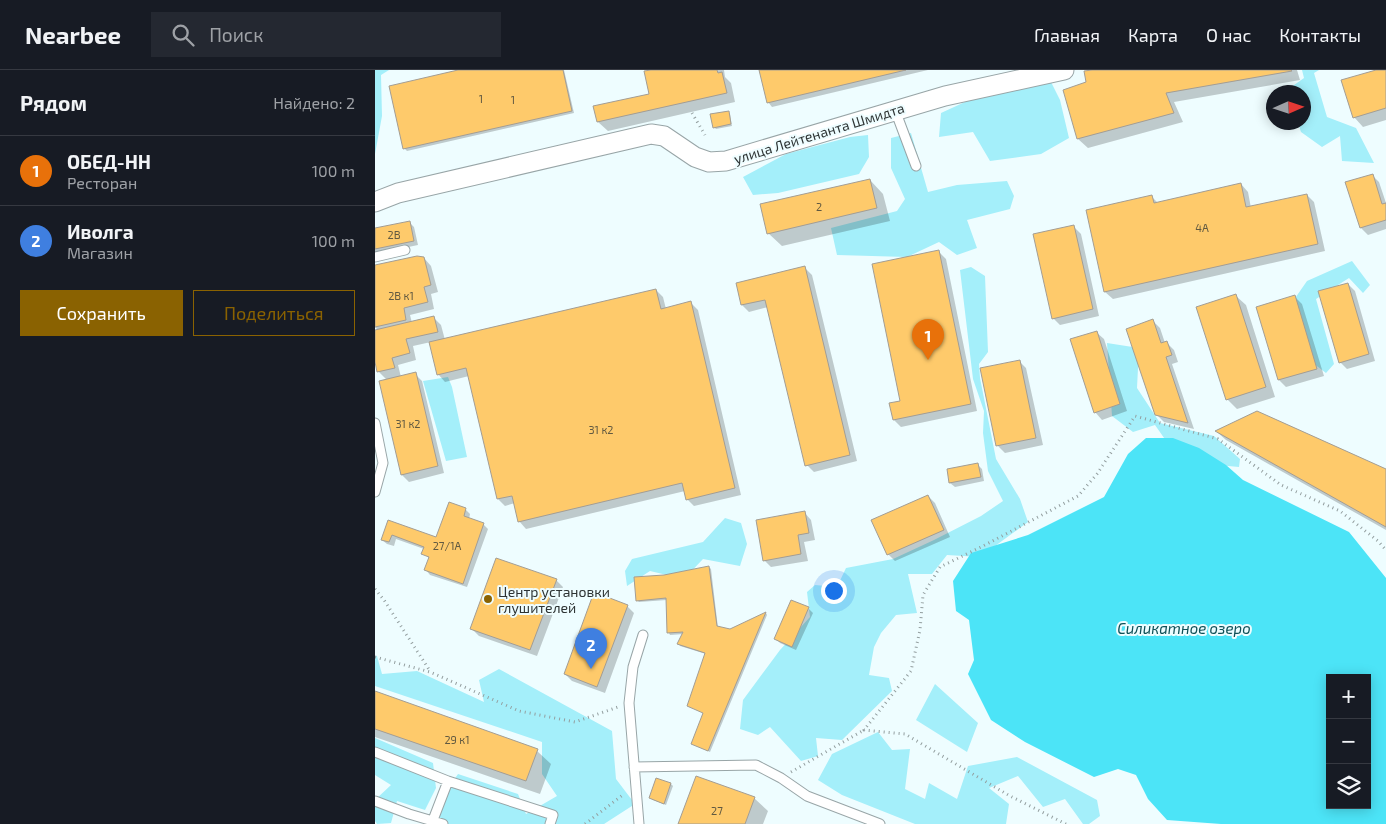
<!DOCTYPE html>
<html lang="ru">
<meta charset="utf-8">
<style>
:root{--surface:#171b24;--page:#242831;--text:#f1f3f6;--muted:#9ea1a6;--line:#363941;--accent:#8a6201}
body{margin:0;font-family:"Exo 2",sans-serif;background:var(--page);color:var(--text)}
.controls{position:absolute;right:15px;bottom:15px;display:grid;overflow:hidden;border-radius:0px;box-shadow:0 2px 12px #0003}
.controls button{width:45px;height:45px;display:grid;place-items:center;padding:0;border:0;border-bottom:1px solid var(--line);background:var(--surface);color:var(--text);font:25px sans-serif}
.compass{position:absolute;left:891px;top:15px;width:45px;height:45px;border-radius:50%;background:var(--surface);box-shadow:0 2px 12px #0003;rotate:87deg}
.you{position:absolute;left:458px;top:520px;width:18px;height:18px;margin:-12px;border:4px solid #fff;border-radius:50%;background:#1a73e8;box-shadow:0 0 0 8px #1a73e833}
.badge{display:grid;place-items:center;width:32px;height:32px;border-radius:50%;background:var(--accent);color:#fff;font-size:16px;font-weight:700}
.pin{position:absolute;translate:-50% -41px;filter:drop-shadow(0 1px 2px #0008)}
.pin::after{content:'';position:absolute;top:26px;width:18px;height:15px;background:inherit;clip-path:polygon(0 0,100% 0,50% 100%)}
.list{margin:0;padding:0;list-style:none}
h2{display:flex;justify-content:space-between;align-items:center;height:65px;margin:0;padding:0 20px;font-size:21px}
h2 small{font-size:16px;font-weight:400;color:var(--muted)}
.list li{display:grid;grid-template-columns:32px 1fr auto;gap:15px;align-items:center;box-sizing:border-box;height:70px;padding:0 20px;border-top:1px solid var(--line)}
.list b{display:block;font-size:19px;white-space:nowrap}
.list p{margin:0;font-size:16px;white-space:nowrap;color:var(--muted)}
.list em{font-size:16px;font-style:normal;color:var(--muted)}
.actions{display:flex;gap:10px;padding:15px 20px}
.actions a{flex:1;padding:11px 0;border:1px solid var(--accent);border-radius:0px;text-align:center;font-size:18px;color:var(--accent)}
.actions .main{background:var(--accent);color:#fff}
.icon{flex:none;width:28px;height:28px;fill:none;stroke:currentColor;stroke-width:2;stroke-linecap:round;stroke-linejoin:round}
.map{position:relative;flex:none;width:1011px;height:754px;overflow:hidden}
header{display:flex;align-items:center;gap:30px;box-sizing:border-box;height:70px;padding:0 25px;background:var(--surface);border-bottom:1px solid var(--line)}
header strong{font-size:24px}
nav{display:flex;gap:28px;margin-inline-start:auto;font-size:18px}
.search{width:350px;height:45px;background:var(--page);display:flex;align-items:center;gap:12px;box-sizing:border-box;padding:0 18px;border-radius:0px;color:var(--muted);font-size:19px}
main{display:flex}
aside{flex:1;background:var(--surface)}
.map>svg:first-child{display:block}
.green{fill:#a4effa}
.water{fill:#4ce4f7;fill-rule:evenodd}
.shadow{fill:#0003}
.building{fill:#feca6b;stroke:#a39d94}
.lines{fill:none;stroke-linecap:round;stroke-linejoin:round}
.lane-casing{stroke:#98a5a7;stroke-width:11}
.street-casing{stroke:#98a5a7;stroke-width:21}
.path{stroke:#939e9f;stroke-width:3;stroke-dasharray:1 4;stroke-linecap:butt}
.lane{stroke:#fff;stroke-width:9}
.street{stroke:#fff;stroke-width:19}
.poi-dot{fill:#8a6201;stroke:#eefdff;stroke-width:2}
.labels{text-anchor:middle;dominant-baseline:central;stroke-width:4;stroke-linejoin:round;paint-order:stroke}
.number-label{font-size:11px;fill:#615941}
.street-label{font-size:14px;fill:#2d3333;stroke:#eefdff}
.poi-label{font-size:14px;fill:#2d3333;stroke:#eefdff;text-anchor:start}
.water-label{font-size:15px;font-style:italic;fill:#0e5058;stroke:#eefdff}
</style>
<header>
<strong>Nearbee</strong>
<div class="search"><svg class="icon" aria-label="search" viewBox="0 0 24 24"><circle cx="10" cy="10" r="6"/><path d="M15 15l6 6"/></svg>Поиск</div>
<nav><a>Главная</a><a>Карта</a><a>О нас</a><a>Контакты</a></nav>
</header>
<main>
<aside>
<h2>Рядом<small>Найдено: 2</small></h2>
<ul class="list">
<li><span class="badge" style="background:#e8710a">1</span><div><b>ОБЕД-НН</b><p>Ресторан</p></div><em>100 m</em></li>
<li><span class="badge" style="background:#3f7fe0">2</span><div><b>Иволга</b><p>Магазин</p></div><em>100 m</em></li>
</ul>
<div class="actions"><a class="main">Сохранить</a><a>Поделиться</a></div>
</aside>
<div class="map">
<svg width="1011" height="754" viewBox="0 0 1011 754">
<rect width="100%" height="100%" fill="#eefdff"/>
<path class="green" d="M0,0H14L6,5L7,46L0,84Z
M927,0H944L939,3L952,47L981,58L999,93L967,91L965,66L947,77L926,62L923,53L928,52V22H913L912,20L929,8Z
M675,10L685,30L694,68L666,84L615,91L598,62L564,67L566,43L616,20Z
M536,63L553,122L582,115L632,111L639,126L635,139L592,150L602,178L582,185L564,172L532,187L462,185L456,158L522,141L530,129L516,98V68Z
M493,65L494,87L484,104L403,123L378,125L368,107L411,84L475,67Z
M977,191L995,215L988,223L974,208L941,229L959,294L951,303L934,290L916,234L932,211Z
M596,197L610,206L613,282L604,294L605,308L621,389L645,429L653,452L605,487L572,485L557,504H533L542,543L521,545L506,563L499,577L494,605L514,608L517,621L467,670L441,668L443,686L426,691L395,657L383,665L365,659L368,630L405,580L435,547L432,522L440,515L462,517L471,498L518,489L559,470L606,446L628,431L613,401L608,363L609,341L598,309L585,200Z
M732,273L764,278L762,318L785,353L839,366L865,389L864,397L832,394L794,375L780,355L758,362L737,346Z
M73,307L77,317L92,387L71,391L48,311Z
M350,448L366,453L372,474L365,496L328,489L309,509L275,501L252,516L250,501L257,489L328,472Z
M0,586H2L7,604L42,601L109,632L104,610L124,599L237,661L241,709L260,734L229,754H62L66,729L83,704L143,724L151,744L182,726L167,704V672L0,616Z
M560,614L603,653L592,682L541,650Z
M503,662L517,680L535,679L530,719L550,729L554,713L582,729L593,696L642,687L722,730L725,746L714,754H708L690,729L668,737L643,706L614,718L634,734L631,754H540L467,725L443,710L457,684Z
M0,668L58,693L61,718L50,740L22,731L16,753L2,754L0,751V730L16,715L0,705Z"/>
<path class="water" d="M771,368H798L824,378L851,395L868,410L974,462L1011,508V754H846L792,750L773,729L761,705L743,699L719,707L650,672L616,650L593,604L599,590L594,550L581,541L578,511L596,483L653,465L729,427L753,384ZM955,608H992V735H955Z"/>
<path class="shadow" d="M89,0H189L199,43L32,81L30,79L15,17Z
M281,0H349L350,7L356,13L360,32L233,61L223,52L220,37L276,24Z
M385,0H553L397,37L393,32Z
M725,0H922L925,10L799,32L808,52L713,78L703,69L712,13Z
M1006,0H1011V50L988,57L979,47Z
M353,42L355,44L357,56L341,59L339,57Z
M997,105L1004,112L1011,133V159L993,165L986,158L972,113Z
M495,110L508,124L515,151L407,176L393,163Z
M866,114L873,122L876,138L932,125L939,132L950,181L738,229L730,222L712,141L777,127L783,133Z
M34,152L39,157L43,175L0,184V159Z
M698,156L706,164L724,246L685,255L678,248Z
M564,182L571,189L602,341L526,357L519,350L526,332Z
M49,188L56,196L63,222L56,224L59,239L35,245L37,253L59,248L66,255L70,270L281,220L288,227L291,239L316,233L323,240L366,425L319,436L312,429L310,421L151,459L144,451L140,433L130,436L123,429L94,306L70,312L63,304L56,272L38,276L41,290L23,295L26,307L40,304L47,311L69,403L34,412L27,405L12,310L3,301L0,287V261L3,260L0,257V196Z
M430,198L437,205L482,391L439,402L432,395L393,237L374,242L367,235L362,214Z
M973,214L980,221L1000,291L972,299L965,292Z
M861,226L871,235L900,327L862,339L852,329Z
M920,227L927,234L949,306L911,317L904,310Z
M778,251L785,258L790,273H792L799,280L803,292L797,294L819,359L789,352L781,344Z
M721,262L729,269L752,341L727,350L720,342Z
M644,291L651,298L668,375L630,383L623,376Z
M842,362L1011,400V460L851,370Z
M602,394L607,399L609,411L580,417L575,413L573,400Z
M553,426L560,433L575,467L520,491L513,484Z
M75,434L91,440L95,444L94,449L108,454L113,459L92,517L55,505L51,500L55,489L48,483L49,479L21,469L19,476L12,474L7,470L14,452L62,469Z
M429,442L436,450L440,470L429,472L433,491L396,497L389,490Z
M334,497L336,499L343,558L355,561L391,543L392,545L335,682L317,674L329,643L331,584L305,576L304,574L309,564L295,565L294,563L292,530L264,532L262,530L289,506Z
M181,510L188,517L162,586L104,566L97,559Z
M252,536L259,543L230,623L197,611L190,604Z
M433,538L438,543L421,580L405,573L401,569Z
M0,623L162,681L176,694L165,724L0,667Z
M282,709L296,714L298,716L291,735L278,730L276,728Z
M379,728L393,741L388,754H305Z"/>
<path class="building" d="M83,0H188L197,41L28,79L14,16Z
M276,0H342L343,3L347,2L352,23L222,52L218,36L274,24L269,1Z
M384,0H531L392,33Z
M717,0H916L917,1L791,23L799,43L702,69L688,20L711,12L709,1Z
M1001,0H1011V38L978,48L966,10Z
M354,41L356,54L338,58L335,44Z
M998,104L1007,134L1011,133V150L985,158L970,112Z
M495,109L502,138L392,164L385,134Z
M866,113L871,137L932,124L943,174L729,222L711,140L777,125L779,133Z
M35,151L39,171L0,179V158Z
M699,155L718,239L677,249L658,164Z
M564,180L596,334L518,350L514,333L525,331L497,194Z
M42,186L49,187L56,215L49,217L53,232L29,238L31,250L0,257V195Z
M430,196L475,385L430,396L390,230L366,235L361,213Z
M973,213L994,284L964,293L943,221Z
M281,219L286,239L316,231L360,418L311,430L307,413L143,452L137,426L122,429L91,298L62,305L54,272Z
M861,224L891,317L851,330L821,237Z
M920,225L942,299L903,310L881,237Z
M59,246L63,262L31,269L35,283L17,288L20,298L2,302L0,292V260Z
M778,249L786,273L792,271L797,285L791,287L813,353L780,345L751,259Z
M722,261L745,334L719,343L695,269Z
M645,290L661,368L621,376L605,298Z
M41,302L63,396L26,405L4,311Z
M882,341L1011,399V457L840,361Z
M603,393L606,407L574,413L572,399Z
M553,425L569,460L512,485L496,450Z
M74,432L91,438L89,446L109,453L88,514L49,500L54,487L46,484L49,477L17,465L14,472L6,470L13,450L61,467Z
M430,441L434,463L423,465L426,484L388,491L381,450Z
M121,488L182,509L155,580L95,559Z
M334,496L342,556L355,559L391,542L333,681L316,674L328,643L312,636L330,583L302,574L308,562L292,563L291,528L261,531L259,507L289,505Z
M219,522L253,535L222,617L189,604Z
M416,530L434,537L417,577L399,569Z
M0,621L163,679L151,711L0,659Z
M321,706L380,727L370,754H303Z
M281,708L296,713L289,734L274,728Z"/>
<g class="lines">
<g class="lane-casing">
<path id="lane" d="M520,40L541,96
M0,187L30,180
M0,353L8,393L0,422
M0,682L73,711L178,745L175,754
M259,697L381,695L406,708L432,726L505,754
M0,731L34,744L68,754
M58,750L73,711
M264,754L254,633L258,597L268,565"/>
</g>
<g class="street-casing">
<path id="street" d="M0,132L23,123L276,64L289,66L320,87L334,92L351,91L570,26L689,0"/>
</g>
<path class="path" d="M317,43L330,65
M0,519L9,530L55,601
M0,587L55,602L144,641L200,652L243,637
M416,702L489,660
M210,754L249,724
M691,754L635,726L530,664L489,660L536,601L545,560L548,525L565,497L608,476L703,426L722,404L760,346L843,369L906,415L965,441L1003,471L1011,480"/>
<use href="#lane" class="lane"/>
<use href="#street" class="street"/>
</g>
<circle class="poi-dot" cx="113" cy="529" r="5"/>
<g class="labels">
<g class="number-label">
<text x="106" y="28">1</text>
<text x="138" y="29">1</text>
<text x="444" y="136">2</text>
<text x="827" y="157">4А</text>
<text x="19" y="164">2В</text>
<text x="26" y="225">2В к1</text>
<text x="33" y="353">31 к2</text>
<text x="226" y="359">31 к2</text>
<text x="72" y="475">27/1А</text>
<text x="82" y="669">29 к1</text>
<text x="342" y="740">27</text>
</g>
<g class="street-label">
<text transform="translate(444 63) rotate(-17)">улица Лейтенанта Шмидта</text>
</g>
<g class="poi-label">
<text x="123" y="521">Центр установки<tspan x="123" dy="16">глушителей</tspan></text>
</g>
<g class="water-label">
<text x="809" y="558">Силикатное озеро</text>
</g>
</g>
</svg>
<div class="controls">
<button>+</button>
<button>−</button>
<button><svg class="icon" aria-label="layers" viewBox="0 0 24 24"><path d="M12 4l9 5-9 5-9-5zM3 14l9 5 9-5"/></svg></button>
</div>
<svg class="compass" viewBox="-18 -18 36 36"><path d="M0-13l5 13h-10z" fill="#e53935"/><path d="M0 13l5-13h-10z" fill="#9ea1a6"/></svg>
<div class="you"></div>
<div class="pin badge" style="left:553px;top:290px;background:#e8710a">1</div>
<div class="pin badge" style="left:216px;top:599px;background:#3f7fe0">2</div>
</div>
</main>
